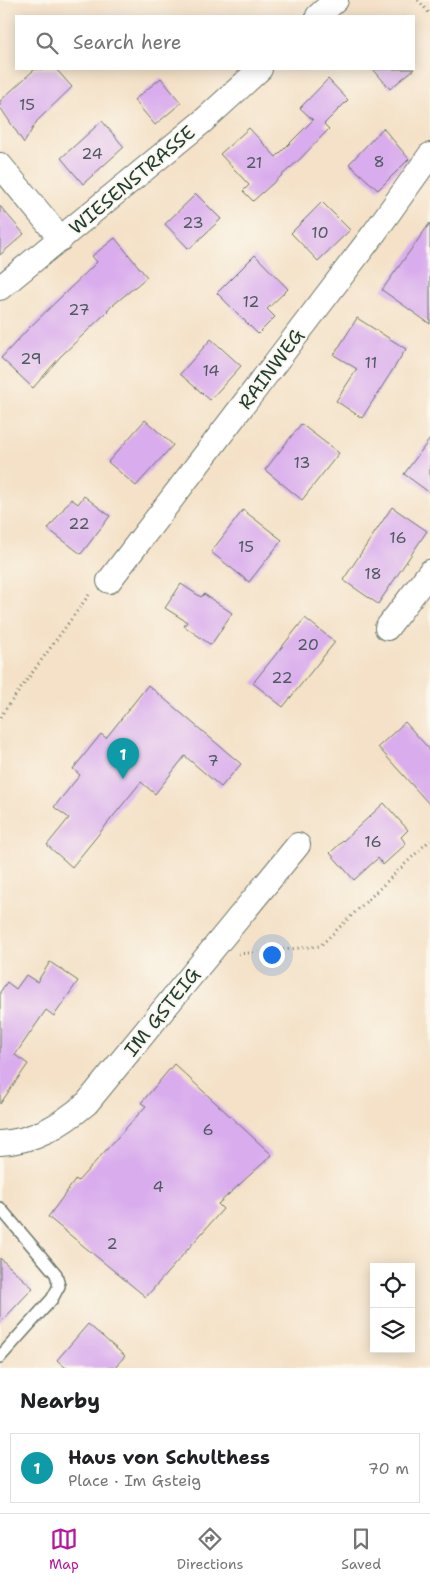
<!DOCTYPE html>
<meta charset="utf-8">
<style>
:root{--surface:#fff;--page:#f2f2f2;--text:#202124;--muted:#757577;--line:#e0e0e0;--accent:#b5179e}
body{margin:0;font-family:"Shantell Sans",sans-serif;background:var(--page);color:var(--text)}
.controls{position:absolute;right:15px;bottom:15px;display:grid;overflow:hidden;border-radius:0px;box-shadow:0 2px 12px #0003}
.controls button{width:45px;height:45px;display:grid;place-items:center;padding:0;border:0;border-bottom:1px solid var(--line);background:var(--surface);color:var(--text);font:25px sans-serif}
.you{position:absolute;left:271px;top:954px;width:18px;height:18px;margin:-12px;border:4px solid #fff;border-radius:50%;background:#1a73e8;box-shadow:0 0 0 8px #1a73e833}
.badge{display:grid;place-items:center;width:32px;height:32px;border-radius:50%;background:var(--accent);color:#fff;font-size:16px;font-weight:700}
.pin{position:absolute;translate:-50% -41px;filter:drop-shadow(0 1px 2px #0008)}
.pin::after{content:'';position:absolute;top:26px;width:18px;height:15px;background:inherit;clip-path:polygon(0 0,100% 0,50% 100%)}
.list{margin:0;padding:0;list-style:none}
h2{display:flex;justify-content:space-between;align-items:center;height:65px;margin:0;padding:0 20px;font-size:21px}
h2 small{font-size:16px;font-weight:400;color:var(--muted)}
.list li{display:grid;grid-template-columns:32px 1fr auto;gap:15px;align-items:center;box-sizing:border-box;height:70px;margin:0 10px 10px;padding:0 10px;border:1px solid var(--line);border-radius:0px}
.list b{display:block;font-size:19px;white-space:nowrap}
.list p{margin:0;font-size:16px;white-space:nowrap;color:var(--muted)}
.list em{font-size:16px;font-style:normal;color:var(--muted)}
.icon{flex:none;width:28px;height:28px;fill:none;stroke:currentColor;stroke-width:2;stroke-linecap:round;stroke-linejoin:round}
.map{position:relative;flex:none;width:430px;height:1368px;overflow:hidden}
.search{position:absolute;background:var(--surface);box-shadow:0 2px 12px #0003;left:15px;right:15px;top:15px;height:55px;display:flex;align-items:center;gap:12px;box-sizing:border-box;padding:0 18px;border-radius:0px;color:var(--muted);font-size:19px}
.sheet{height:145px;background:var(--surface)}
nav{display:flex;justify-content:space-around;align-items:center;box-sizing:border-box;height:70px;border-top:1px solid var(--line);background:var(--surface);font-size:14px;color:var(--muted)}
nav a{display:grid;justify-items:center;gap:2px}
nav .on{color:var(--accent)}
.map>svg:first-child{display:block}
.building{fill:#d9aced}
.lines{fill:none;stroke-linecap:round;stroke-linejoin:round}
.service-casing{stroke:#6a7667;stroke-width:14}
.minor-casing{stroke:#6a7667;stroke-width:26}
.path{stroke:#6a7667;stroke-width:3;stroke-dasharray:1 4;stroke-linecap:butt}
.service{stroke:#fff;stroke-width:11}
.minor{stroke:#fff;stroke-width:24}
.labels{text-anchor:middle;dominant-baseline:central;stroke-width:4;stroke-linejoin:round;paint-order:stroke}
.number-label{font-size:16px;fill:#4e5962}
.street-label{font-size:19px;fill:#1f3d34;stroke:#fbf7ec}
</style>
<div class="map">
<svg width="430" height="1368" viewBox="0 0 430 1368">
<rect width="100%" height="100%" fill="#fbf7ec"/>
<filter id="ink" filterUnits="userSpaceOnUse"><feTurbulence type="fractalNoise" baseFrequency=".02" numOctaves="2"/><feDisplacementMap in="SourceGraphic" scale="10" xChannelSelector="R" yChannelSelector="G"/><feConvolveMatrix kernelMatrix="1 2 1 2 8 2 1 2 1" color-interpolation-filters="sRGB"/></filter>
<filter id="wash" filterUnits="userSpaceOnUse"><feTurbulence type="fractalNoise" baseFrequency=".0096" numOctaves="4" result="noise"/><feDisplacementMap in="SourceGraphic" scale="20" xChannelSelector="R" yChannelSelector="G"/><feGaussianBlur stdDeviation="1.12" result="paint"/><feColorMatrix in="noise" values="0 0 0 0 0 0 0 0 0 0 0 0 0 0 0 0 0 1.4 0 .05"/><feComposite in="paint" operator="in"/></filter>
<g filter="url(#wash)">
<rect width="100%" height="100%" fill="#f4e1c7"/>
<g id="blocks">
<path class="building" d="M35,69H56L72,87L37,121L24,143L0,107V101Z
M373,69H414L390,89Z
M161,78L181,103L155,125L134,100Z
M328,79L348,100L324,124L329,129L299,160L253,201L243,191L249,185L220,154L249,128L276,157L313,120L300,108Z
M102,121L124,147L83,184L61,158Z
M383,128L409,159L378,190L349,164Z
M196,194L221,219L189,249L165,224Z
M322,202L350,230L318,261L291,233Z
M0,206L24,234L0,255Z
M430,223V324L382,290Z
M115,238L147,277L107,310L108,311L60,357L33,388L1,358L29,328L97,262L92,256Z
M255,255L288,289L267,309L275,317L258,334L217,293Z
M357,318L406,349L362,418L336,401L357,369L334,355Z
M211,339L241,366L210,400L180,374Z
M145,420L173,445L136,486L108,462Z
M301,424L339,453L302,500L265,470Z
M430,439V493L404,474Z
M84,496L110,516L81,554L48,529L71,499L78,504Z
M392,507L427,531L378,604L343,580Z
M243,510L282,540L249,582L211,552Z
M181,584L201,597L204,594L232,613L211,645L184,626L187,622L165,608Z
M305,618L335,642L283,707L253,683Z
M148,685L241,764L221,787L185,756L155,794L141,782L72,867L47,845L69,818L54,807L80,775L73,769L101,734L106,738Z
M405,722L430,750V805L378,747Z
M384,803L408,830L401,837L406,844L383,865L378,858L354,880L330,853Z
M50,962L78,981L54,1016L46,1010L15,1055L28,1064L0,1104V992L7,982L16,989L26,975L37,982Z
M174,1064L272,1155L218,1204L223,1209L146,1297L48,1217L76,1179L78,1181L146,1106L141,1103Z
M0,1258L33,1288L0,1323Z
M88,1324L125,1356L114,1368H66L57,1360Z"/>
</g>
</g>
<g filter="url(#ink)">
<use href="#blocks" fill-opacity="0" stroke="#6a7667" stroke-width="1"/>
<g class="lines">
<g class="service-casing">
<path id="service" d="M0,1208L56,1274L59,1286L52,1299L0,1357"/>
</g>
<g class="minor-casing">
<path id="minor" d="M318,16L336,0
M0,165L61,239
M0,288L202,122L260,69
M109,581L375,232L430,155
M387,628L430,572
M0,1143C35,1141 61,1125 87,1103L298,845"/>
</g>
<path class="path" d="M418,0L430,14
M0,717L91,592
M238,954L320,946L430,840"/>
<use href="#service" class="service"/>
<use href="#minor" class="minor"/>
</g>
</g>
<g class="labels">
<g class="number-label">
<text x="27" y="104">15</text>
<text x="92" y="153">24</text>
<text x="379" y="161">8</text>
<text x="254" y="162">21</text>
<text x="193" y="222">23</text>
<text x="320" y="232">10</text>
<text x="251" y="301">12</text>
<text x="79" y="309">27</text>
<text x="31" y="358">29</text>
<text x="371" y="362">11</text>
<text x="211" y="370">14</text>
<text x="302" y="462">13</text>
<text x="79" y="523">22</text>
<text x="398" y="537">16</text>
<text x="246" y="546">15</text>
<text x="373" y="573">18</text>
<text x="308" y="644">20</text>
<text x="282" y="677">22</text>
<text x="213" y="760">7</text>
<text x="373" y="841">16</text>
<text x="208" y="1129">6</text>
<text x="158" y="1186">4</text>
<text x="112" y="1243">2</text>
</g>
<g class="street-label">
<text transform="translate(132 180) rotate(-40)">WIESENSTRASSE</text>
<text transform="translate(271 369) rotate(-53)">RAINWEG</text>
<text transform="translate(162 1012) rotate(-51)">IM GSTEIG</text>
</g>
</g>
</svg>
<div class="controls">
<button><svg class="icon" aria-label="locate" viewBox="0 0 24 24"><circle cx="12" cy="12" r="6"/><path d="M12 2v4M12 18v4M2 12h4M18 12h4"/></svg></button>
<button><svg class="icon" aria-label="layers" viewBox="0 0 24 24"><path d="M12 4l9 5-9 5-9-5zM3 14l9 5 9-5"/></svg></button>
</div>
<div class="you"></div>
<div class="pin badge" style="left:123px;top:779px;background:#0f9aa8">1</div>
<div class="search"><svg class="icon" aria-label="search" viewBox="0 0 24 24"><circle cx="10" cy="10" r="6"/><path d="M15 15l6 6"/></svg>Search here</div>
</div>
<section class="sheet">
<h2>Nearby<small></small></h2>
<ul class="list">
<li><span class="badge" style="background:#0f9aa8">1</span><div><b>Haus von Schulthess</b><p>Place · Im Gsteig</p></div><em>70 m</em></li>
</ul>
</section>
<nav>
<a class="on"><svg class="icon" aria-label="map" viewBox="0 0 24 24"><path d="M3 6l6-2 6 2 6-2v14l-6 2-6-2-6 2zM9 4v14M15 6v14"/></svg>Map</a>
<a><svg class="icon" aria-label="directions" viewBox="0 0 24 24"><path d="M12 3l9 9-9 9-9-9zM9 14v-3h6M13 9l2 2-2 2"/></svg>Directions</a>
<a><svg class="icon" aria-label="saved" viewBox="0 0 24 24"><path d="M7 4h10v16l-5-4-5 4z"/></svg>Saved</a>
</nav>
